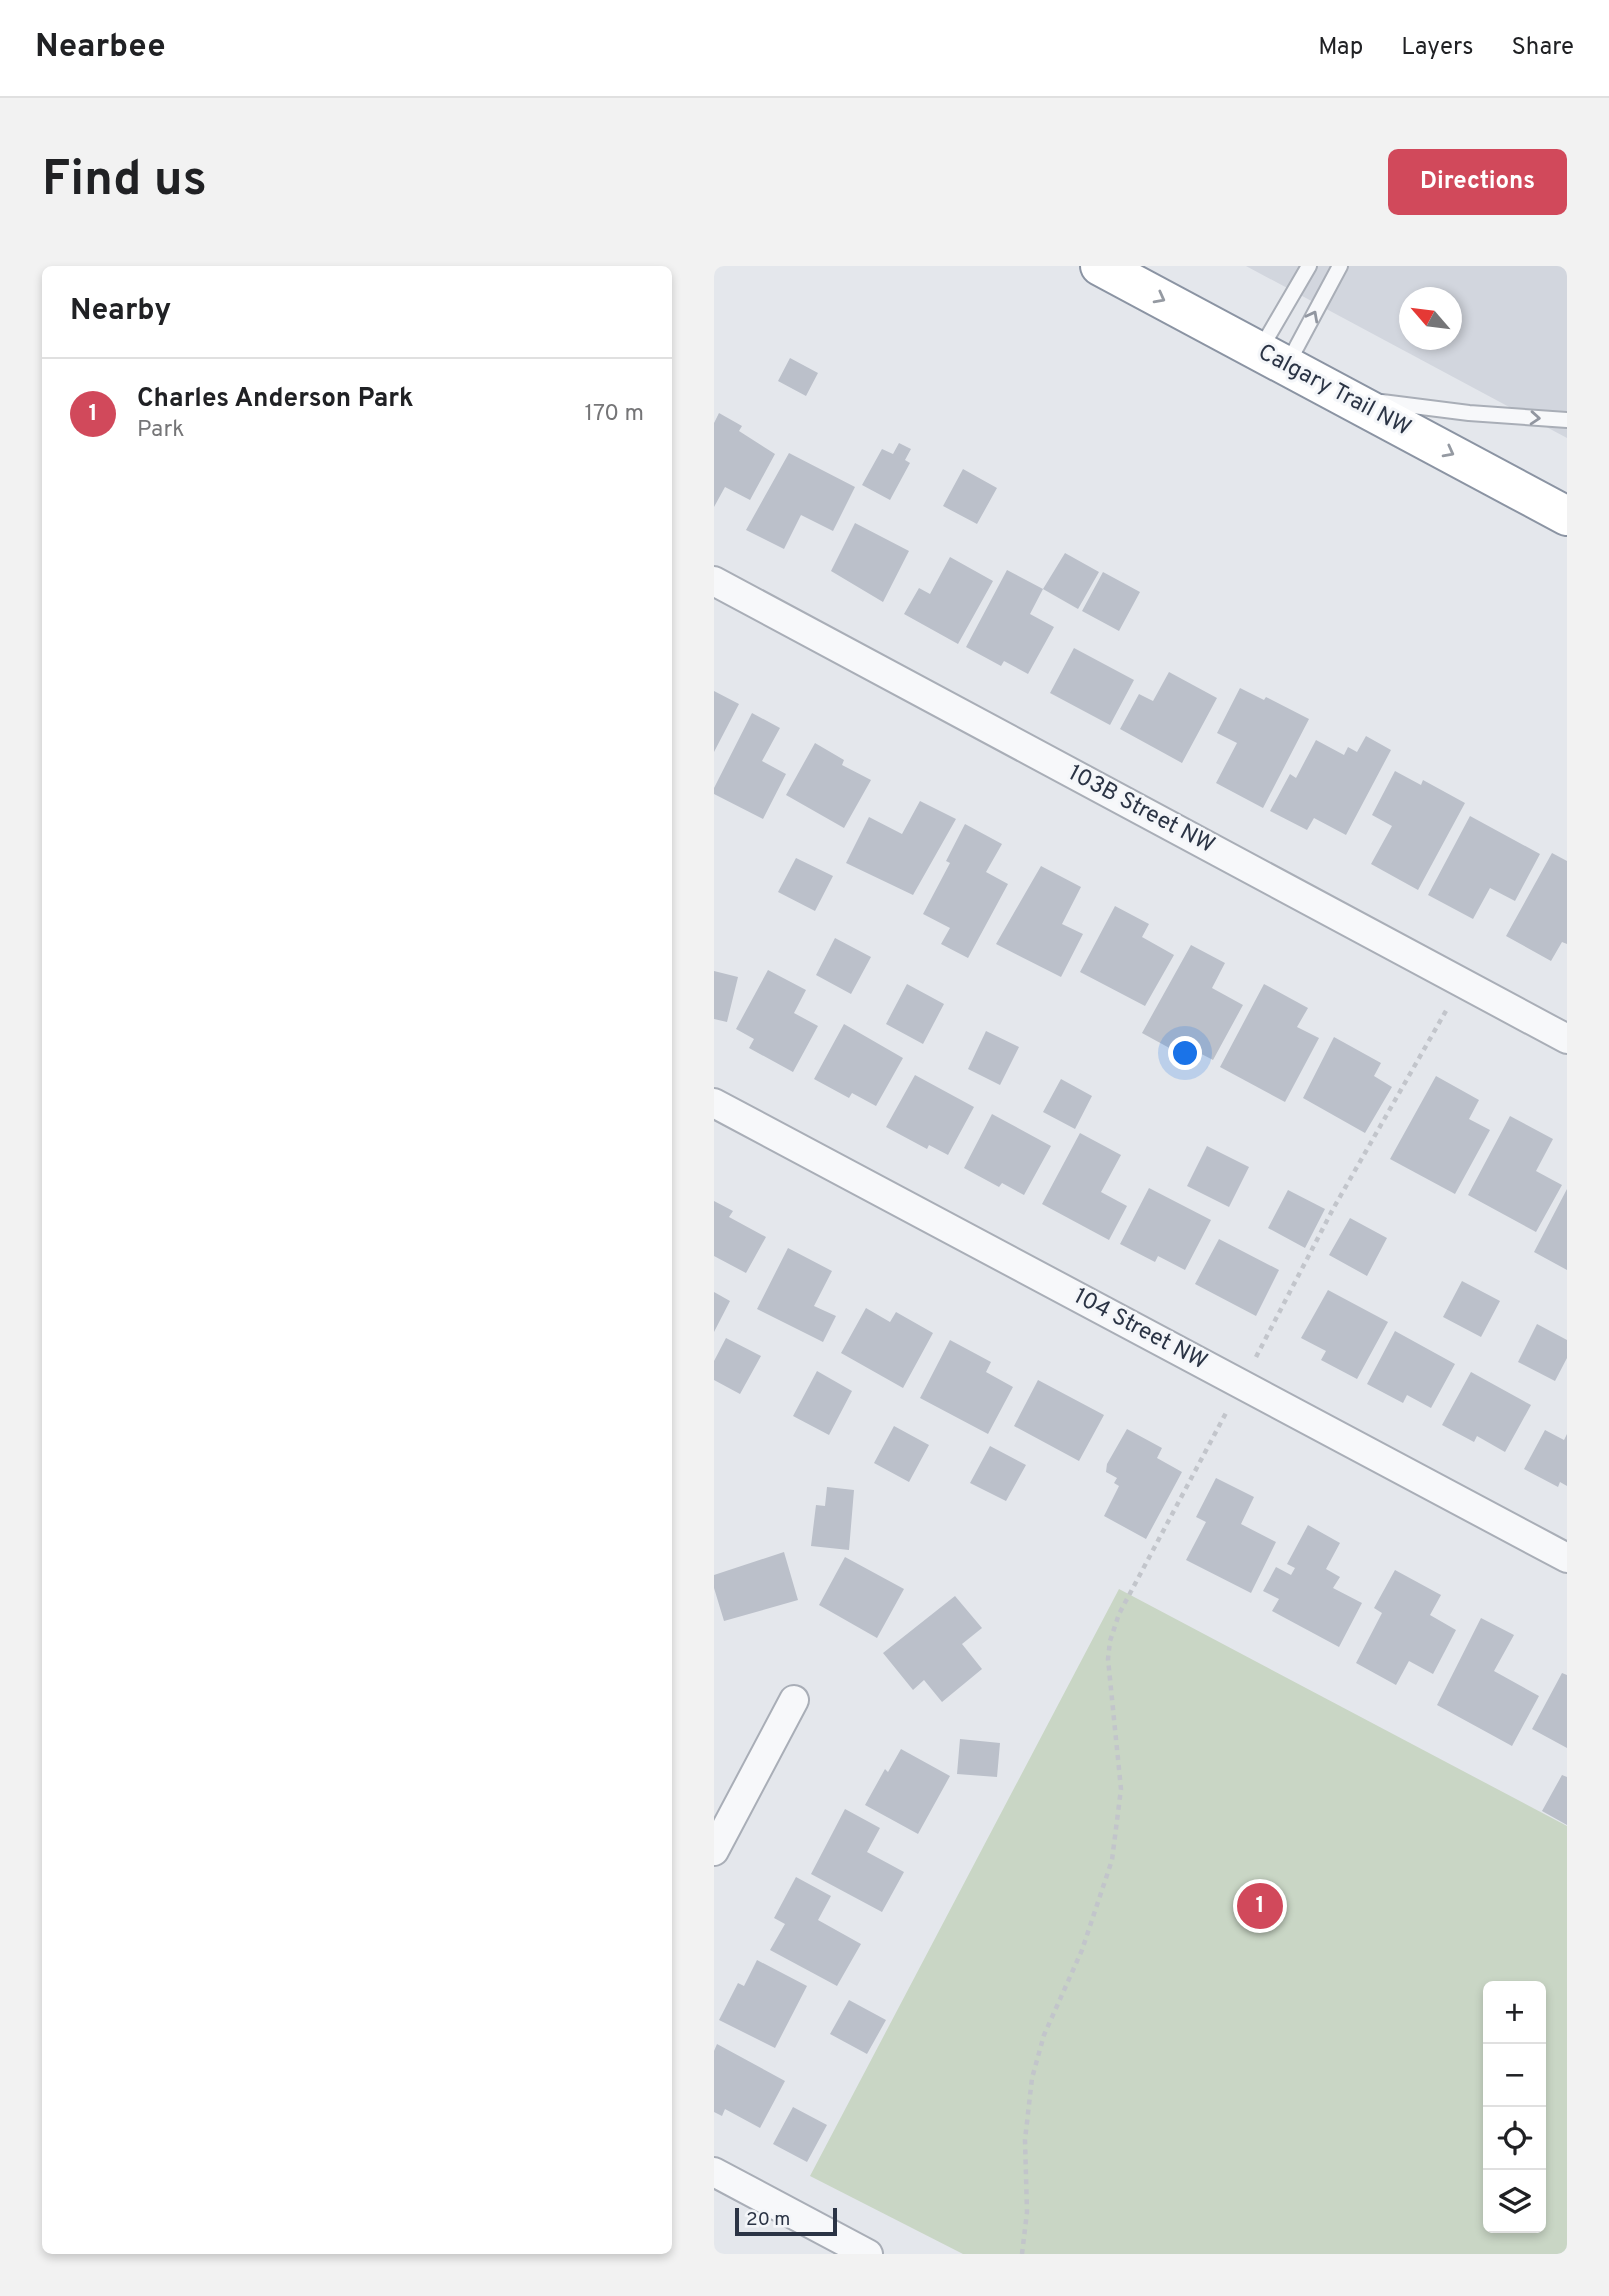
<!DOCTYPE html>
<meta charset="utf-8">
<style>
:root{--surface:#fff;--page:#f2f2f2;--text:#202124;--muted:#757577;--line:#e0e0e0;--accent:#d1495b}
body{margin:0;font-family:Overpass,sans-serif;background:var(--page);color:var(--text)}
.controls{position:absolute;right:21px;bottom:21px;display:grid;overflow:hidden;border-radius:10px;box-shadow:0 4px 10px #0003}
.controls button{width:63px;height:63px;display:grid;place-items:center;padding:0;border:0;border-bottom:2px solid var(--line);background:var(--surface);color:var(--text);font:35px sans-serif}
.compass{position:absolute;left:685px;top:21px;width:63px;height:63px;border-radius:50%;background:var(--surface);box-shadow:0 4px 10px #0003;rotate:298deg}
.scale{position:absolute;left:21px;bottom:18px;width:102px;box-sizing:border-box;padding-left:7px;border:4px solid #2b3445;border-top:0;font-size:19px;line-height:24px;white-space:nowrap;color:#2b3445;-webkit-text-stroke:5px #f4f6f9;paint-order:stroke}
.you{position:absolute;left:472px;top:788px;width:24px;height:24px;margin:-18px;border:5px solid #fff;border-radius:50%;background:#1a73e8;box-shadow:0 0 0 10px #1a73e833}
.badge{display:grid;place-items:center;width:46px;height:46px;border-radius:50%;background:var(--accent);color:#fff;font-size:23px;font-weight:700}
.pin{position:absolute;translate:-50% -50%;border:4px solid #fff;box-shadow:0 2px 7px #0006}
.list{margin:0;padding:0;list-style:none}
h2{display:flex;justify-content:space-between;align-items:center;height:91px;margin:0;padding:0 28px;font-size:30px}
h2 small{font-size:23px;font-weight:400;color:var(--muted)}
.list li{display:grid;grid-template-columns:46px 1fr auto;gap:21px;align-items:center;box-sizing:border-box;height:112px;padding:0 28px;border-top:2px solid var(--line)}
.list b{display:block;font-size:26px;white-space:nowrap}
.list p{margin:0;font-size:23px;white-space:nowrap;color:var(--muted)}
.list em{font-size:23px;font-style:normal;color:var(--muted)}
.icon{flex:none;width:38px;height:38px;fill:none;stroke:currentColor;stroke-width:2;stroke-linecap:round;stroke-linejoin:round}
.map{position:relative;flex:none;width:853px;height:1988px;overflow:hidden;border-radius:10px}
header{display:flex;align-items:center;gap:42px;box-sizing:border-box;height:98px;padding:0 35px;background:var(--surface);border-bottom:2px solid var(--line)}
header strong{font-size:33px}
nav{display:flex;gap:38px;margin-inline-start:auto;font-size:24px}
.intro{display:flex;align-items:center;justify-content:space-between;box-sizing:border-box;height:168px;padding:0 42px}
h1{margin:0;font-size:49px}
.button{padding:18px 32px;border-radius:10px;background:var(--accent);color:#fff;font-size:24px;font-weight:700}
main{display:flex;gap:42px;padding:0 42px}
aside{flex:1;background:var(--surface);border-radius:10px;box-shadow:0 4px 10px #0003}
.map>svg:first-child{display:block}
.built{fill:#d2d6de;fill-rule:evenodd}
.green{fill:#c9d6c5;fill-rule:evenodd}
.building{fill:#bbc0ca}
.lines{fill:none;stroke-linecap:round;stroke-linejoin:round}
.lane-casing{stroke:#a9aeb7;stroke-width:18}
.street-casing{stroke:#a9aeb7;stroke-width:32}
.highway-casing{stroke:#8b94a3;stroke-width:42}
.path{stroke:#c2c5cb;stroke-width:4.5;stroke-dasharray:5 5;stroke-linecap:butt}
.lane{stroke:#f7f8fa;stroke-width:14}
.street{stroke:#f7f8fa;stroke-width:28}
.highway{stroke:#fff;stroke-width:38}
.oneway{stroke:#959aa2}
.oneway2{stroke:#9196a0}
.labels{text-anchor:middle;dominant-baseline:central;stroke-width:6;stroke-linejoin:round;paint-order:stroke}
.street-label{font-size:23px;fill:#2b3445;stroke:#f4f6f9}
</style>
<header>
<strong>Nearbee</strong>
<nav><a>Map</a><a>Layers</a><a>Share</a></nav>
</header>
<div class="intro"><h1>Find us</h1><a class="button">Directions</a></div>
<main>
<aside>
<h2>Nearby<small></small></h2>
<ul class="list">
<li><span class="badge">1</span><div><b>Charles Anderson Park</b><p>Park</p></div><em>170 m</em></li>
</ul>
</aside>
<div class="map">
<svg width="853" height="1988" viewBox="0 0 853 1988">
<rect width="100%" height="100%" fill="#e4e7ec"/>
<path class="built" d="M532,0H853V172ZM696,32H738V74H696Z"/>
<path class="green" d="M405,1323L853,1560V1988H249L96,1910ZM774,1720H827V1962H774Z"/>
<path class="building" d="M76,92L104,107L92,130L64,115Z
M5,147L28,160L25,165L61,188L36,234L11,221L0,241V157Z
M185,177L197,183L191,194L196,197L176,234L148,219L168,183L179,188Z
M75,187L141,221L119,265L87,249L70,283L32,264Z
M249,203L283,222L263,258L229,240Z
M141,257L195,285L169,336L117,305Z
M351,287L385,306L364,343L329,323Z
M236,291L279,315L244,378L190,348L205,322L216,328Z
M293,304L329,323L316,348L340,361L314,408L290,395L287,400L252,381Z
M389,306L426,326L405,365L368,345Z
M360,382L420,414L396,459L336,427Z
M455,406L503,432L468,497L406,463L425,428L439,435Z
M526,422L550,434L552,431L595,453L549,542L502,517L523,477L503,467Z
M0,425L25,438L0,486Z
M38,447L66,462L48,495L72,508L49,553L0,528V522Z
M652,470L677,484L632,569L600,552L593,564L556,545L576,508L582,512L602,474L630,489L634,481L643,486Z
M101,477L130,494L128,499L157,514L130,562L72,529Z
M681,505L707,519L709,514L751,537L704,624L657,598L678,560L658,549Z
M206,535L242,553L199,629L132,597L155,551L188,568Z
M756,550L826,588L801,635L776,622L759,653L714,629Z
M251,558L288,578L272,606L294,618L254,692L227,678L236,662L209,648L236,597L232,595Z
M838,587L853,595V678L848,676L837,695L792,670Z
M82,592L119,610L101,645L64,626Z
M327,600L367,621L348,658L369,668L347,711L282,678Z
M401,640L435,658L428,671L460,689L431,740L366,706Z
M121,672L157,691L137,728L102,709Z
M477,679L511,697L498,722L529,739L499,794L474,781L470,790L428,767Z
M54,704L92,724L80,747L104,760L79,806L35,782L40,773L22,763Z
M0,705L24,711L13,756L0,753Z
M193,718L230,738L209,778L172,758Z
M550,718L594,742L583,761L605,772L571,836L506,801Z
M130,758L189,792L162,840L138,827L135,832L100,813Z
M272,765L305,781L286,819L254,803Z
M620,771L667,797L660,810L678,821L651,867L589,832Z
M201,809L260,841L234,889L215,879L213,883L172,861Z
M722,810L765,834L755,853L776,864L741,928L676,893Z
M347,813L378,830L361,863L329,846Z
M278,848L337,880L310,929L288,917L285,921L250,902Z
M796,850L839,873L822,905L848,919L822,966L754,929Z
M366,867L407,889L387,926L413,940L395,974L328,938Z
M493,880L535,901L515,941L473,920Z
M435,922L497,954L471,1004L444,990L441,996L406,978Z
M853,923V1004L820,986Z
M574,924L611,943L591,982L554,962Z
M0,935L19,945L15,951L52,971L32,1007L0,990Z
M636,952L673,972L653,1010L615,989Z
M505,973L565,1004L542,1050L481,1018Z
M74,982L118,1005L100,1040L122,1050L109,1076L43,1043Z
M748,1015L786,1035L767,1071L729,1051Z
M614,1024L674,1056L643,1113L607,1094L612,1085L587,1072Z
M0,1026L16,1035L0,1066Z
M152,1042L176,1056L182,1046L219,1067L189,1122L127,1087Z
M823,1058L853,1074V1092L841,1115L804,1096Z
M681,1065L741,1098L717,1142L693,1129L689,1137L653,1118Z
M12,1072L47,1090L26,1128L0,1114V1095Z
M236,1074L277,1096L272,1106L299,1121L274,1168L206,1132Z
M103,1105L138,1125L115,1169L79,1150Z
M757,1106L817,1139L791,1186L763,1170L760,1176L728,1159Z
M324,1114L390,1149L365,1195L300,1160Z
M180,1160L215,1179L195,1216L160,1197Z
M413,1163L448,1182L443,1192L468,1206L432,1273L390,1250L405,1220L400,1217L403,1212L392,1206L393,1198Z
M831,1164L850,1174L853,1168V1220L846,1216L844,1221L810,1203Z
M276,1180L312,1199L292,1235L256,1217Z
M502,1212L540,1231L527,1258L562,1276L537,1327L472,1294L492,1256L482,1251Z
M113,1221L140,1224L135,1284L97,1280L102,1239L111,1240Z
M594,1259L626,1277L612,1303L626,1311L619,1322L648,1337L625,1381L558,1345L565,1333L549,1325L562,1301L577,1309L581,1302L573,1298Z
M70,1286L84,1334L10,1355L0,1322V1309Z
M131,1291L190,1323L163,1372L105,1339Z
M681,1304L727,1329L716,1349L742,1364L719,1408L695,1395L682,1419L642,1397L668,1347L660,1342Z
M241,1330L268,1362L248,1378L268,1403L228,1436L210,1414L199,1424L169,1387Z
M767,1352L800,1369L780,1405L825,1430L798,1480L723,1439Z
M848,1407L853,1409V1482L818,1463Z
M246,1473L286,1477L283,1511L243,1508Z
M187,1483L236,1510L204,1568L151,1539L171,1503L174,1506Z
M848,1509L853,1511V1559L828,1545Z
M131,1543L166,1562L153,1586L190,1606L168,1646L97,1608Z
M82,1611L117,1630L104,1654L147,1678L123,1720L56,1684L71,1658L60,1652Z
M43,1694L93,1720L61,1782L5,1754L24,1717L30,1720Z
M135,1734L172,1754L153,1788L116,1768Z
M3,1778L71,1815L46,1862L11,1843L8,1850L0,1846V1785Z
M79,1841L113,1859L93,1896L59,1878Z"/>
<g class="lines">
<g class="lane-casing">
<path id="lane" d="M546,84L595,0
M573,99L626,0
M668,136L755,147L853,154"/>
</g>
<g class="street-casing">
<path id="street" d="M0,315L853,773
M0,837L853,1292
M0,1585L80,1434
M0,1906L154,1988"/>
</g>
<g class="highway-casing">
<path id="highway" d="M386,0L853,250"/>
</g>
<path class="path" d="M542,1091L619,943L733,743
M308,1988L313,1946L311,1874L318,1812L330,1769L368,1684L398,1594L407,1523L394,1393L396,1375L405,1348L513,1145"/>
<use href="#lane" class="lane"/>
<use href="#street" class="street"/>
<use href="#highway" class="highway"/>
</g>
<defs><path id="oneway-chevron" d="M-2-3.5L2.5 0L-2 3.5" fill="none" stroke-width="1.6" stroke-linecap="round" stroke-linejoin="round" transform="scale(1.75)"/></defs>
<g class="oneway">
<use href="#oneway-chevron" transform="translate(446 32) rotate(28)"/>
<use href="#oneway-chevron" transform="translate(735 186) rotate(28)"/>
</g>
<g class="oneway2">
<use href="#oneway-chevron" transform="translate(599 50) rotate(-62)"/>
<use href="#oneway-chevron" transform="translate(821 152) rotate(4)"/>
</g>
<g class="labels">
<g class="street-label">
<text transform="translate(620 125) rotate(28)">Calgary Trail NW</text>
<text transform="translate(427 544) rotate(28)">103B Street NW</text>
<text transform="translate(426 1064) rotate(28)">104 Street NW</text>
</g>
</g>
</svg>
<div class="controls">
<button>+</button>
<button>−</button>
<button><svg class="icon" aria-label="locate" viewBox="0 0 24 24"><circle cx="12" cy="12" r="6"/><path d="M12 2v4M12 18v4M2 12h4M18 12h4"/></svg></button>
<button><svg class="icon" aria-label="layers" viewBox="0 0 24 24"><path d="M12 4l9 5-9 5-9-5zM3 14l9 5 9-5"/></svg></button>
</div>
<svg class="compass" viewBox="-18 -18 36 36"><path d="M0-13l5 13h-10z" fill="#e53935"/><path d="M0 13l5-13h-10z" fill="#757577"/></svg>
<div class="scale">20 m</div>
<div class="you"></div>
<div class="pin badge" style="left:546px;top:1640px">1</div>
</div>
</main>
